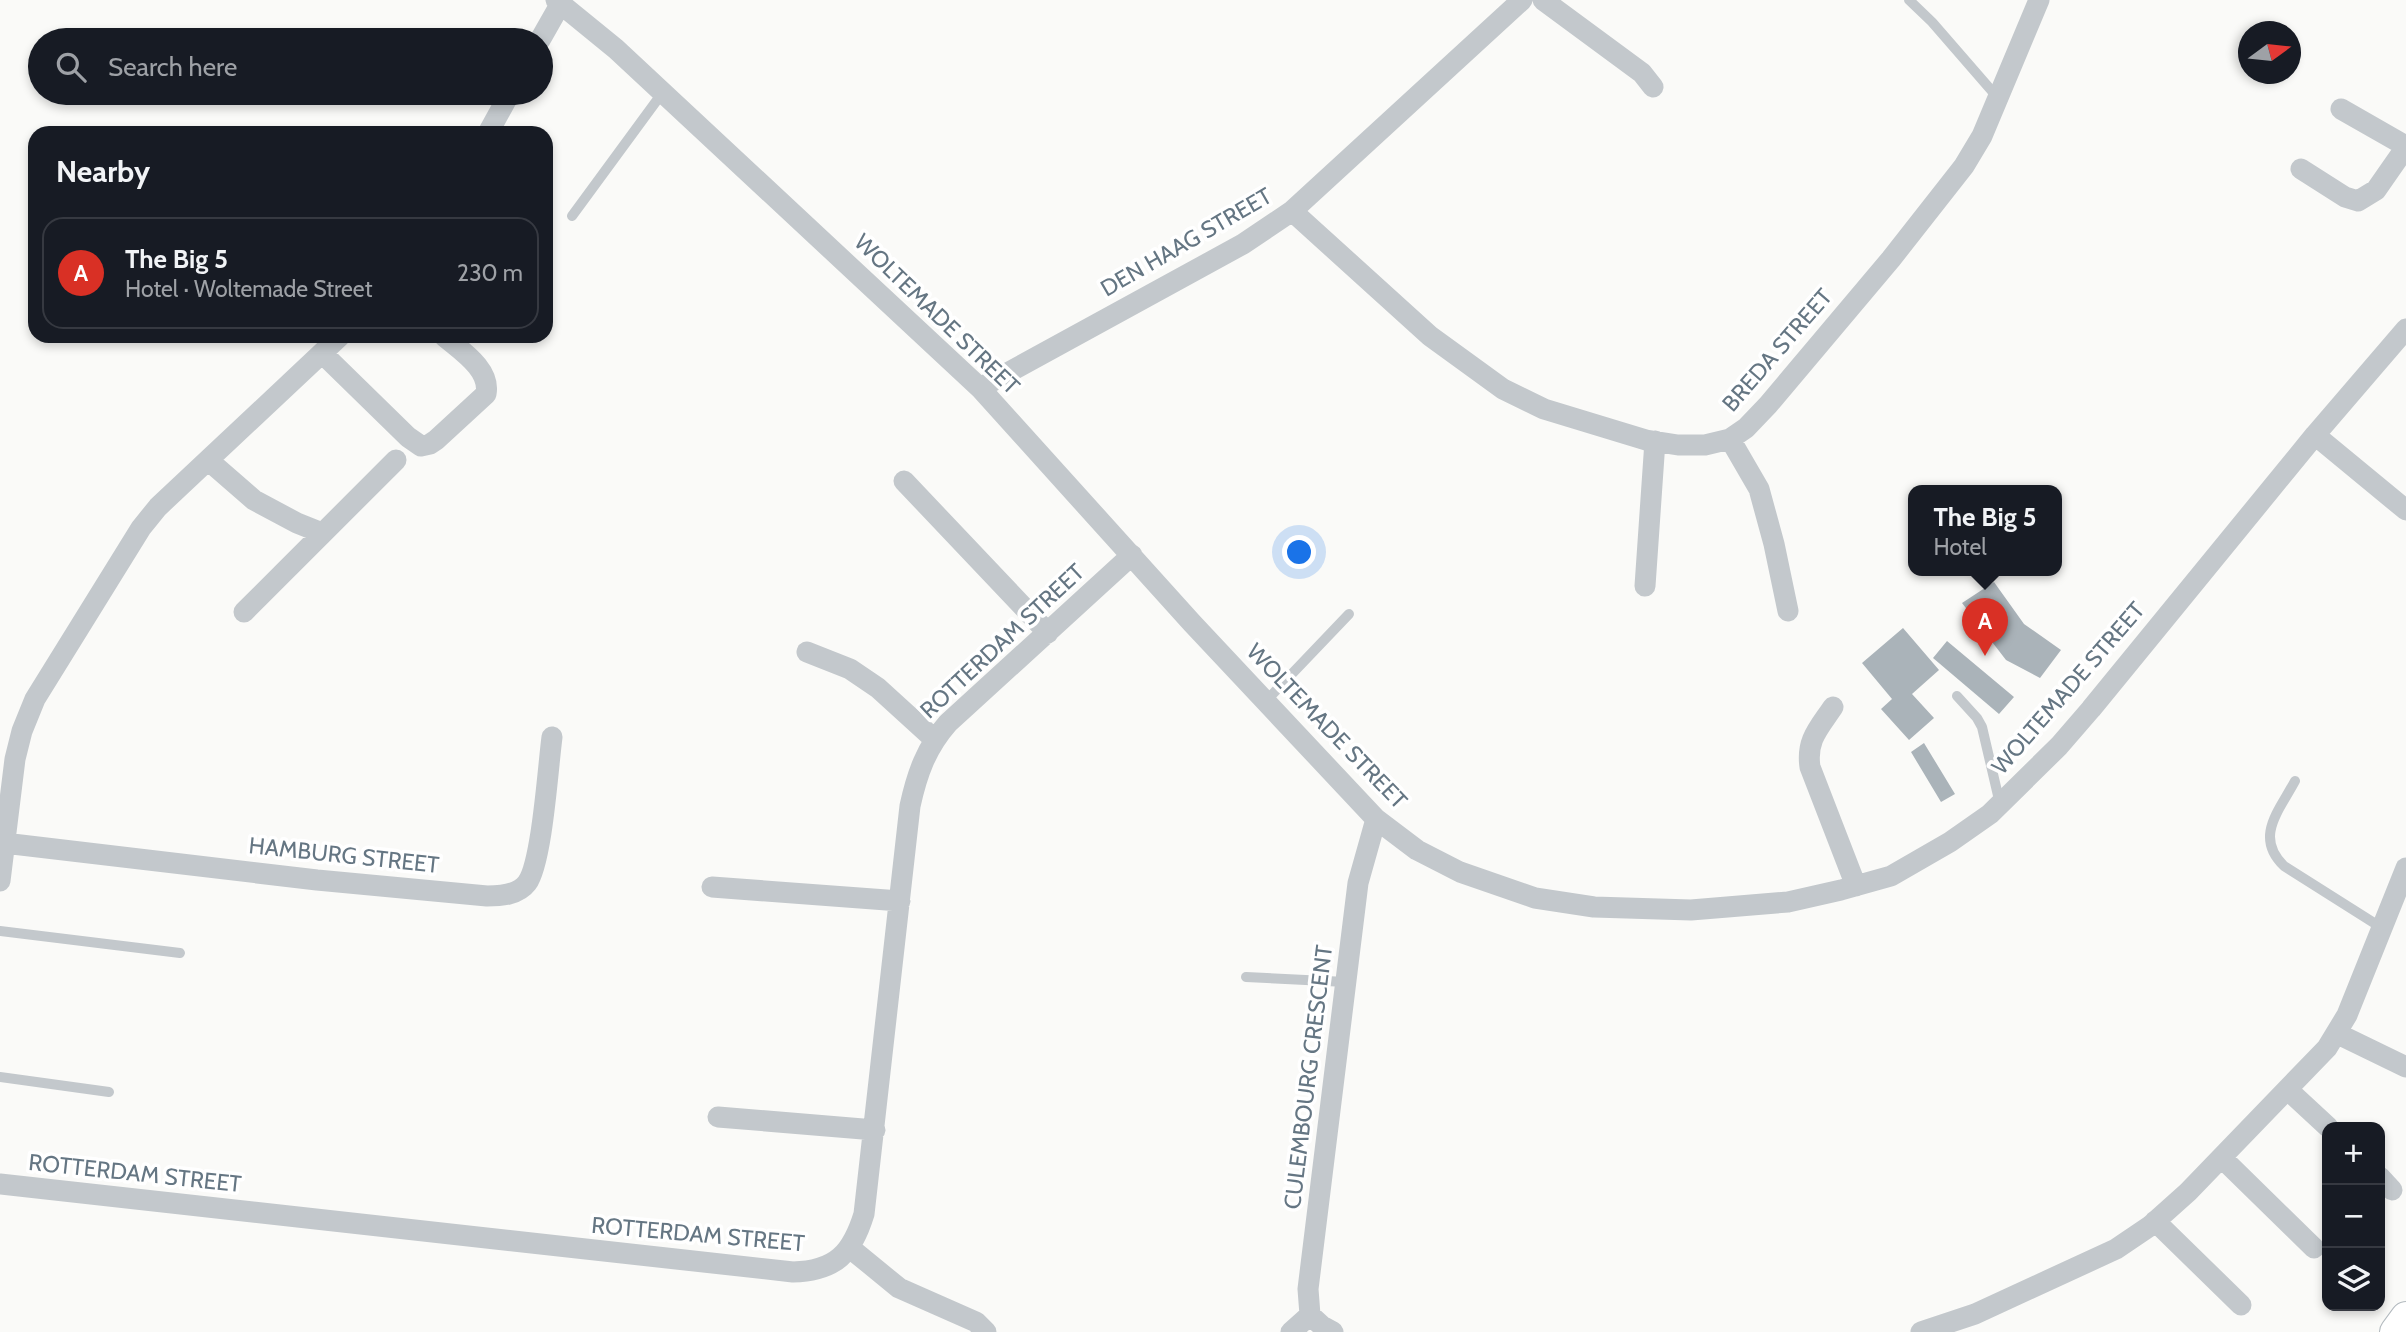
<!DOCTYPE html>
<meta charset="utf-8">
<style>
:root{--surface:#171b24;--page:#242831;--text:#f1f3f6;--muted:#9ea1a6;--line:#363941;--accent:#d93025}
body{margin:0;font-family:Cabin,sans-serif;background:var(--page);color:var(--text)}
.controls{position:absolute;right:21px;bottom:21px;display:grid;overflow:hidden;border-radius:14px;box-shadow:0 4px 10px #0003}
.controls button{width:63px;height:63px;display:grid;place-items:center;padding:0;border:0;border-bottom:2px solid var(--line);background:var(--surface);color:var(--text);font:35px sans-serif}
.compass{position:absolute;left:2238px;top:21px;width:63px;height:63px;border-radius:50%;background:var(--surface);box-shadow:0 4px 10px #0003;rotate:75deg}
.you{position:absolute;left:1300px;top:553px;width:24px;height:24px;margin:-18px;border:5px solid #fff;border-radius:50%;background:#1a73e8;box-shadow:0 0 0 10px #1a73e833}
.badge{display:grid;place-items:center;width:46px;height:46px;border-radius:50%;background:var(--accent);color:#fff;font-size:23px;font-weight:700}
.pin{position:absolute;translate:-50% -58px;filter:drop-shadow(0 2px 4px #0008)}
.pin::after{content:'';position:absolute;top:37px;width:24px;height:21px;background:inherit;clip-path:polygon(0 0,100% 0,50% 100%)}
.popup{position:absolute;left:1908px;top:485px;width:154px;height:91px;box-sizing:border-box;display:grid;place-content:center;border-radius:14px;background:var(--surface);filter:drop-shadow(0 2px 5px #0005);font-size:23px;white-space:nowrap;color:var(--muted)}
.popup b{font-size:26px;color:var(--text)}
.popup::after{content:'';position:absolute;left:50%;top:100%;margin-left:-14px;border:14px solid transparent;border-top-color:var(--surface)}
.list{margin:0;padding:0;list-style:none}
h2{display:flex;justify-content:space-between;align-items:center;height:91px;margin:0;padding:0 28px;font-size:30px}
h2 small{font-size:23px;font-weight:400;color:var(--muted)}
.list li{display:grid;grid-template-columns:46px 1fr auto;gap:21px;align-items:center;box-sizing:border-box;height:112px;margin:0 14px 14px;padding:0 14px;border:2px solid var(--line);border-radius:21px}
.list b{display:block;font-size:26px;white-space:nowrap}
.list p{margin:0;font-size:23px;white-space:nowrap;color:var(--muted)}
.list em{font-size:23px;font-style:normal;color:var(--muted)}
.icon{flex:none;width:38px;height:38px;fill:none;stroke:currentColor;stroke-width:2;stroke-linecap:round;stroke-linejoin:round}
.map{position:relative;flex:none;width:2406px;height:1332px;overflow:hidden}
.search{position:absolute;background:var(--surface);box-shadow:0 4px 10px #0003;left:28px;top:28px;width:525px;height:77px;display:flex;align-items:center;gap:18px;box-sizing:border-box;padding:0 24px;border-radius:38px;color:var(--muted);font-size:26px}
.panel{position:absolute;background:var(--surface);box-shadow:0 4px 10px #0003;left:28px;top:126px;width:525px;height:217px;border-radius:21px}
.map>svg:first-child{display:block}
.building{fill:#aab3b9}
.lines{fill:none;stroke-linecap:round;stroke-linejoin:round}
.secondary-casing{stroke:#b3babf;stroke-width:32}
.lane{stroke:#c3c8cc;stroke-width:10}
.street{stroke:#c3c8cc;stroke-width:21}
.secondary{stroke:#fff;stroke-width:30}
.labels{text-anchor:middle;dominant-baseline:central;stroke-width:7;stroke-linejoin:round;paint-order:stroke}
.street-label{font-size:23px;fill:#657683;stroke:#fff}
</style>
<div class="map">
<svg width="2406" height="1332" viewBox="0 0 2406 1332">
<rect width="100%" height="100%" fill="#fafaf8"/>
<path class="building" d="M1994,582L2024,624L2061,650L2040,678L2006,660L1962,603Z
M1903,628L1939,670L1912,694L1934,718L1909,740L1881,709L1892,699L1862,663Z
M1947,641L2014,697L1999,714L1933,658Z
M1924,743L1955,794L1941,802L1911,752Z"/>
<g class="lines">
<g class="secondary-casing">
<path id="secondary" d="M2395,1332L2406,1317"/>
</g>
<path class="lane" d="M1909,0L1932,22L1998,98
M572,216L663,92
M1957,696L1977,718L1982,727L2000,804
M1265,702L1349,614
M2295,781C2279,811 2254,837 2284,866L2382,928
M0,931L180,953
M1246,977L1346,982
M0,1077L109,1092"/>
<path class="street" d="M556,0L616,49L980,388L1192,623L1376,819L1417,850L1460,872L1535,898L1594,907L1691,910L1788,902L1841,890L1891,876L1950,842L1990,814L2059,746L2091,709L2315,435L2406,329
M1543,0L1642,73L1653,87
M540,40L561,3
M2341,109L2406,146
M488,133L510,93
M2301,169L2345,197L2358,201L2376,190L2406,147
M1292,211L1430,336L1503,389L1544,409L1646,440L1678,445H1705L1730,439L1746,428L1768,405L1891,259L1964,166L1982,136L2039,0
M322,353L408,437L421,446L430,444L436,440L486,394C491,369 460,350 444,336
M980,388L1243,244L1292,211L1522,0
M2315,435L2406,510
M1730,439L1759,489L1774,544L1788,611
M208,460L254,500L297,523L322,533
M904,481L1048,633
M1645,586L1655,441
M244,612L396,460
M807,652L850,669L878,688L934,739
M1833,707C1819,728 1806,740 1810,767L1856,886
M4,843L317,880L487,896C501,896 518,895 527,883C542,863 548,767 552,737
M0,881L15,759L22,731L35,699L141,528L158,507L340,336
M712,887L900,901
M2336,1033L2406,1067
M2288,1090L2328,1127
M718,1117L875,1130
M2222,1158L2314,1248
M2380,1177L2392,1190
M0,1184L793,1272C836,1271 852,1253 864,1214L910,806C917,774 926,748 948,723L1132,555
M2155,1221L2241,1305
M850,1248L899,1288L976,1322L986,1332
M1291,1332L1310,1315
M1333,1332L1322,1326L1310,1315L1308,1289L1358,883L1376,819
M1921,1332L1975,1314L2116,1249L2150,1226L2188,1192L2327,1048L2347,1015L2406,868"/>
<use href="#secondary" class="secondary"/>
</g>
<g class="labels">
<g class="street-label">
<text transform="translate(1186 242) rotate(-30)">DEN HAAG STREET</text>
<text transform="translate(937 314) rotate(44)">WOLTEMADE STREET</text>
<text transform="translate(1777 350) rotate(-49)">BREDA STREET</text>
<text transform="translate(1002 641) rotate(-43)">ROTTERDAM STREET</text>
<text transform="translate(2068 688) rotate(-49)">WOLTEMADE STREET</text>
<text transform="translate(1327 726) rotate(46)">WOLTEMADE STREET</text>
<text transform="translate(344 855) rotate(6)">HAMBURG STREET</text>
<text transform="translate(1308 1077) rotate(-83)">CULEMBOURG CRESCENT</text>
<text transform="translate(135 1173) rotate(6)">ROTTERDAM STREET</text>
<text transform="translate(698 1234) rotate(5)">ROTTERDAM STREET</text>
</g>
</g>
</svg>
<div class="controls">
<button>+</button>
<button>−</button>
<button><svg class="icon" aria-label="layers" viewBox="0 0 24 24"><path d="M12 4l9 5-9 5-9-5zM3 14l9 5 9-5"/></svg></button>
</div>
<svg class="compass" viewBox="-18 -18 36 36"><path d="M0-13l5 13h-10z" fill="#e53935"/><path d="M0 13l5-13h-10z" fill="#9ea1a6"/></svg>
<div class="you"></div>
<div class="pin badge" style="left:1985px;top:656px">A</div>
<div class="popup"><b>The Big 5</b>Hotel</div>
<div class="search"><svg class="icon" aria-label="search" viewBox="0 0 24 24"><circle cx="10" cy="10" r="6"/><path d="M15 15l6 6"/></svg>Search here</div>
<section class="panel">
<h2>Nearby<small></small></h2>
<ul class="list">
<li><span class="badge">A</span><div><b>The Big 5</b><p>Hotel · Woltemade Street</p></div><em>230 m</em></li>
</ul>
</section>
</div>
